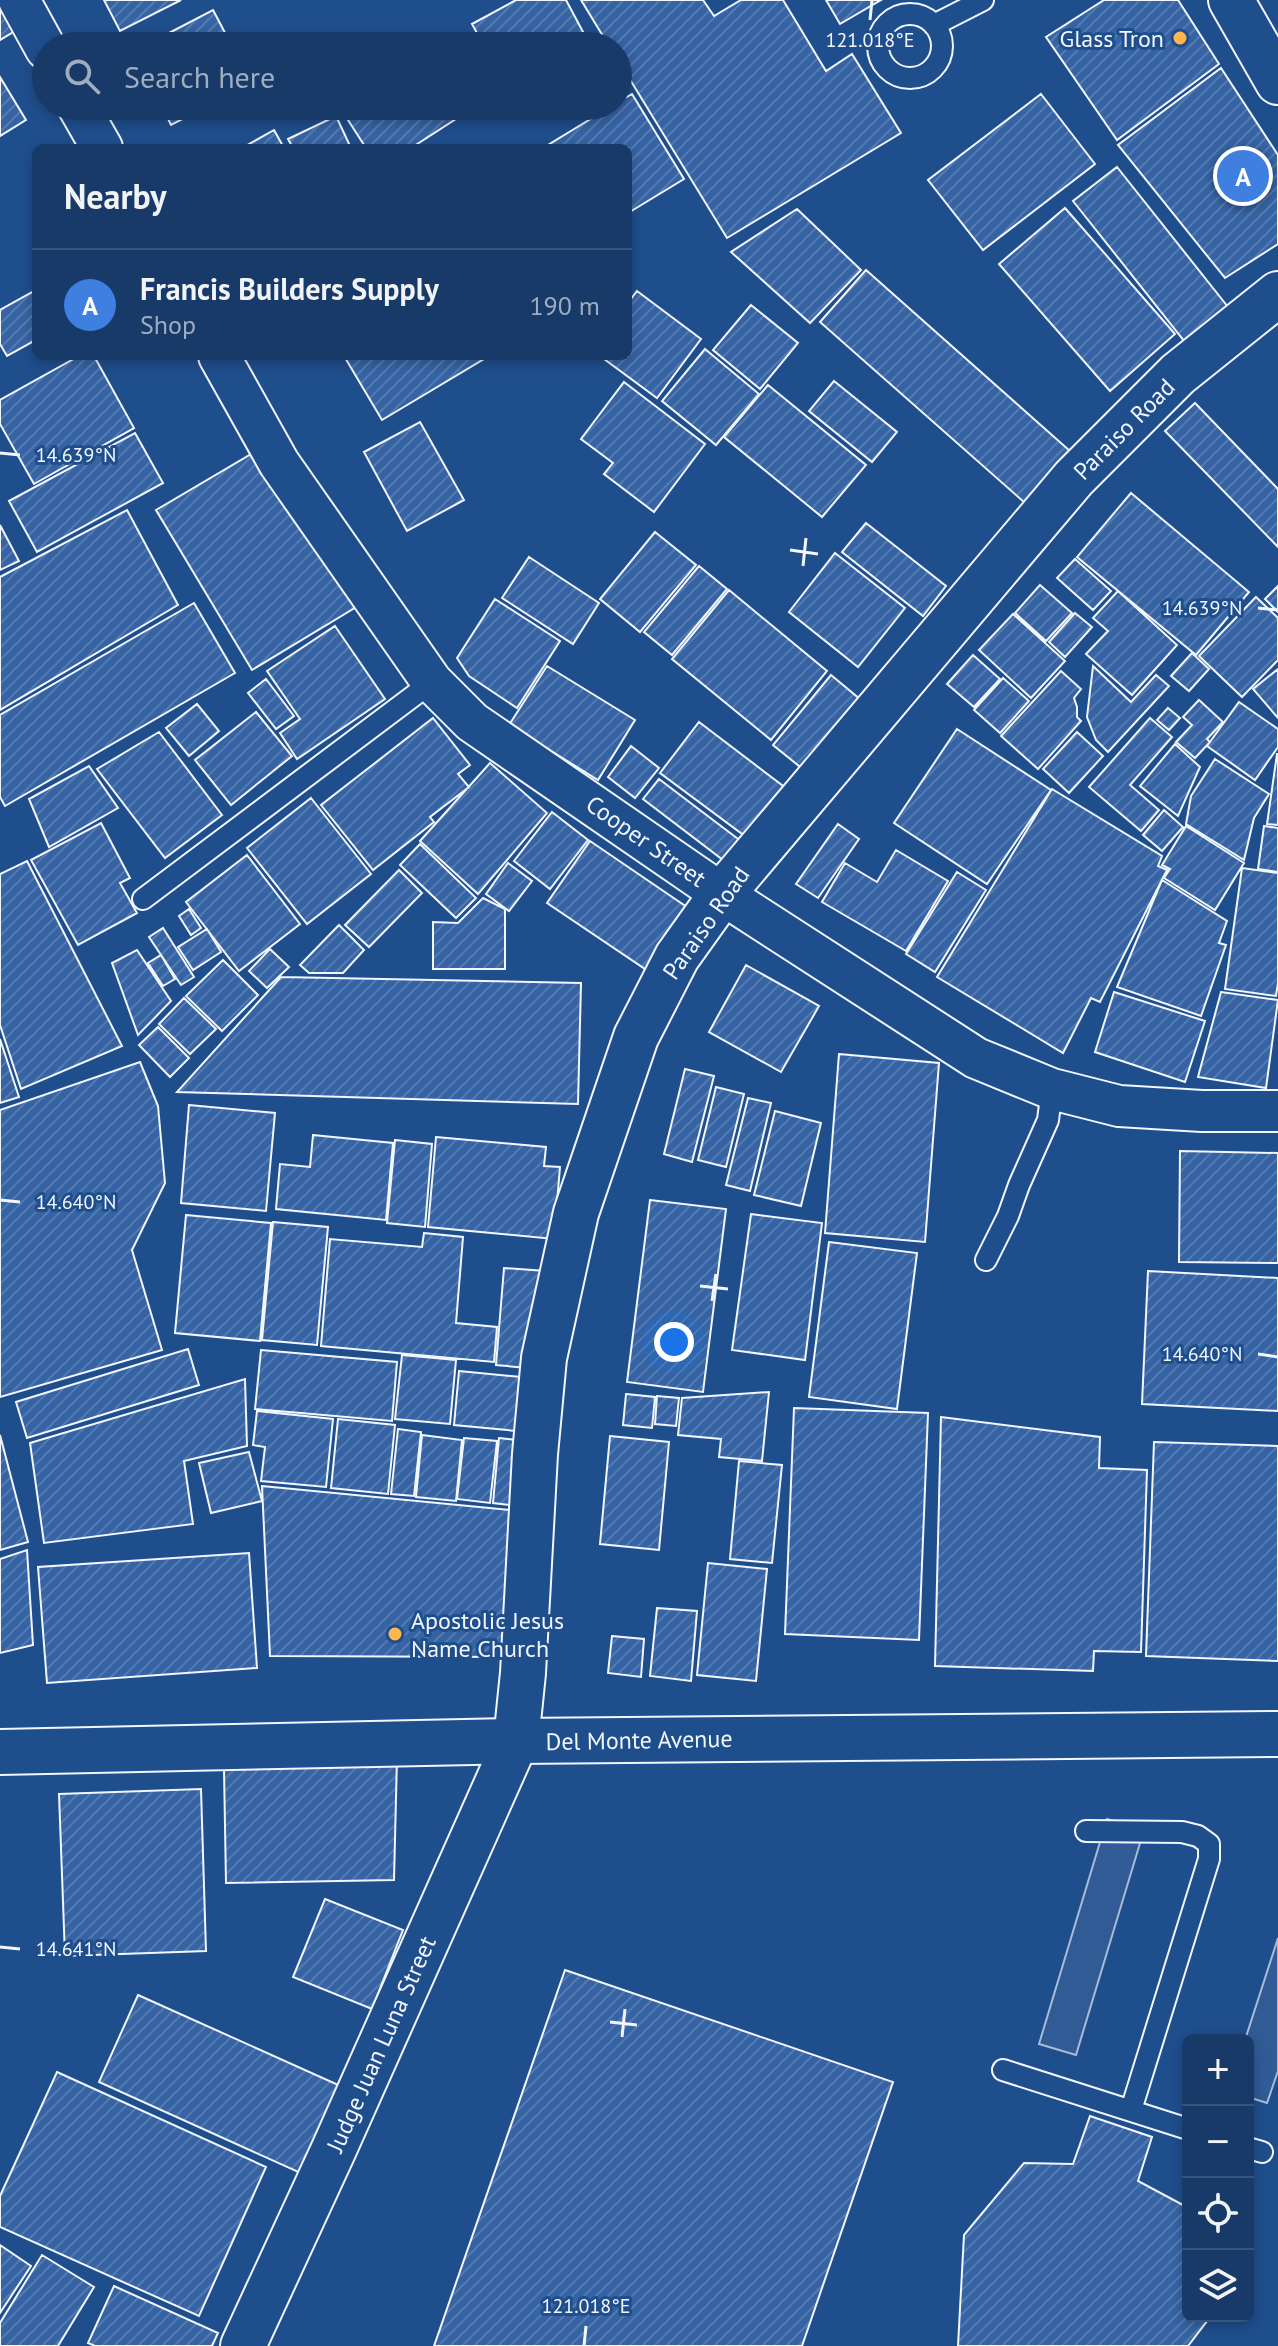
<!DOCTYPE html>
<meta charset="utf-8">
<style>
:root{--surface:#173a69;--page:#20416f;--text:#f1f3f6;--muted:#9eadc0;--line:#36547d;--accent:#ffb74d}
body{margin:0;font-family:"PT Sans",sans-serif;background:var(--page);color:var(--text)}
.controls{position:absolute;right:24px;bottom:24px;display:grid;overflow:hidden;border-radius:12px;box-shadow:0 4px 12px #0003}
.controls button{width:72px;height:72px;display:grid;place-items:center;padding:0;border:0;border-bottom:2px solid var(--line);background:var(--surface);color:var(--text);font:40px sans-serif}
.you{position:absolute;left:674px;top:1342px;width:28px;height:28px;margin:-20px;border:6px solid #fff;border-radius:50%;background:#1a73e8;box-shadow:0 0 0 12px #1a73e833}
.badge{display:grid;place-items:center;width:52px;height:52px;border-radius:50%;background:var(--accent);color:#fff;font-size:26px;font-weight:700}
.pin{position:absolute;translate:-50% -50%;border:4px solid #fff;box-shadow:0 2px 8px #0006}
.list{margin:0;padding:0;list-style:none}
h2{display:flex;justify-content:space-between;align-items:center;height:104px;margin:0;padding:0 32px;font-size:34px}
h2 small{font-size:26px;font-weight:400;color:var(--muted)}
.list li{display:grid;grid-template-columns:52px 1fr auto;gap:24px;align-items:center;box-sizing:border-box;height:112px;padding:0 32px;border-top:2px solid var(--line)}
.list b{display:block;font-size:30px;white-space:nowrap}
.list p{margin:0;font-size:26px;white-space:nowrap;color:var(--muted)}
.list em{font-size:26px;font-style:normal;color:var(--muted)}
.icon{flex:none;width:44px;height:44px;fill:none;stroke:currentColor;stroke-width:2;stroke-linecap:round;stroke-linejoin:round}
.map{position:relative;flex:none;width:1278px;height:2346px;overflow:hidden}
.search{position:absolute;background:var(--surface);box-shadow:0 4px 12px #0003;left:32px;top:32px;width:600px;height:88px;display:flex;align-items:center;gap:20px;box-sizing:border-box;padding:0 28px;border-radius:44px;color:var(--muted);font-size:30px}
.panel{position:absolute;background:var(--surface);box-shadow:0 4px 12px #0003;left:32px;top:144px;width:600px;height:216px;border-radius:12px}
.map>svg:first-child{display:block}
.pitch{fill:#305b95;stroke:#a8bbd7;stroke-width:2}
.building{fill:url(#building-hatch);stroke:#f2f6ff;stroke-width:2}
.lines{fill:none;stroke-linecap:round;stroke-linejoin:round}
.service-casing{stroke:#f2f6ff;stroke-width:24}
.minor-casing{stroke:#f2f6ff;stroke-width:44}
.tertiary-casing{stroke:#f2f6ff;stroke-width:48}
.secondary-casing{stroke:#f2f6ff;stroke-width:48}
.service{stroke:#1f4e8c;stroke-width:20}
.minor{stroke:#1f4e8c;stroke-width:40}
.tertiary{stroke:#1f4e8c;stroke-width:44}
.secondary{stroke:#1f4e8c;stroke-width:44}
.ticks{fill:none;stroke:#f2f6ff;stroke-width:3}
.poi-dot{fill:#ffb74d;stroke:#1f4e8c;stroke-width:3}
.labels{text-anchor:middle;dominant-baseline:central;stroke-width:6;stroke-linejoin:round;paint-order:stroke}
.poi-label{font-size:24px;fill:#f2f6ff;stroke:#1f4e8c;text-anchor:end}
.street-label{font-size:24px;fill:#f2f6ff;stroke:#1f4e8c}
.ticks-label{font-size:20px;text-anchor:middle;fill:#f2f6ff;stroke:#1f4e8c;stroke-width:6;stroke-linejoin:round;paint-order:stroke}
</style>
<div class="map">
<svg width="1278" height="2346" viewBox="0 0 1278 2346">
<defs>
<pattern id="building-hatch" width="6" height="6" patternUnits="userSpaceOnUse" patternTransform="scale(2)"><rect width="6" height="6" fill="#3563a3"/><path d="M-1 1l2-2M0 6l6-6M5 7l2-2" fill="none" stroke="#537ab1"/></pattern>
</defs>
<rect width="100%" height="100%" fill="#1f4e8c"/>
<path class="pitch" d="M1107,1819L1144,1830L1076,2055L1039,2044Z
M1278,1938V2071L1267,2103L1248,2097V2040H1245Z"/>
<path class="building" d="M0,0L20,28L0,40Z
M104,0H181L120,31Z
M516,0H566L590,45L484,46L472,24Z
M581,0H703L714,16L741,0H783L826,71L852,54L901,133L727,238L618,60V46H609Z
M826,0H881L840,24Z
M1104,0H1178L1219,64L1117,140L1046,37Z
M213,10L232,46H144Z
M1221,68L1278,155V244L1225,278L1118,145Z
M0,77L26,120L0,136Z
M632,94L684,179L628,213V148H543L612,106H618V102Z
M1041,94L1095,164L983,250L928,180Z
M162,106H208L171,125Z
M339,106H476L411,148H366Z
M336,116L351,148H293L288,139Z
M274,130L284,148H242Z
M1117,167L1228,307L1185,342L1073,201Z
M1065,208L1175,334L1110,391L999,264Z
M797,209L861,270L810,323L731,252Z
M866,270L1079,459L1033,510L820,322Z
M36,290V340L7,356L0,344V310Z
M637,291L701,339L657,398L600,356H628V303Z
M751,305L798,343L760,389L713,350Z
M705,349L759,394L716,445L662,401Z
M79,356H94L134,428L34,484L0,424V400Z
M344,356H489L382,420Z
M834,381L897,432L872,462L809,411Z
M624,382L705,444L654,512L604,474L613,463L581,439Z
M768,385L866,465L822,517L724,437Z
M1195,403L1278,489V547L1165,431Z
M420,422L464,500L407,531L364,452Z
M135,433L163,483L37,552L9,501Z
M263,447L358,606L252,670L156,510Z
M1131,493L1249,592L1196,655L1077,557Z
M127,510L178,605L0,710V577Z
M866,523L946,586L923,616L842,552Z
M0,525L19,561L0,570Z
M655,532L696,565L640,632L600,599Z
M835,553L905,608L858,667L789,612Z
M529,557L599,603L573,644L502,598Z
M1075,559L1111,591L1093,610L1057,578Z
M699,566L727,589L672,655L644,632Z
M1040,585L1072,613L1046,641L1015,613Z
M1278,586V612L1265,599Z
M729,590L827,671L771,740L672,659Z
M1118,591L1177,645L1132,695L1086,654L1108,631L1093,618Z
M1256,597L1278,618V660L1242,697L1199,656Z
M495,599L560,641L517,708L469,676L457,658Z
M194,603L235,673L5,806L0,797V715Z
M1075,613L1092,627L1065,657L1049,642Z
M1013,614L1065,661L1031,698L979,650Z
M335,626L385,699L297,759L280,733L300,719L267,671Z
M1192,653L1209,669L1189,691L1171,676Z
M973,655L1000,679L974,707L947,684Z
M547,666L635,720L598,780L509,725Z
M1093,666L1131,702L1156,675L1169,686L1108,752L1096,740L1087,717Z
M1278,669V718L1253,689Z
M1061,671L1081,689L1074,698L1077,707V717L1081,721L1038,769L1001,736Z
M831,675L873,710L815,779L773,745Z
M1003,678L1029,701L1000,733L974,710Z
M266,679L294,716L276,729L248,693Z
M1199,700L1223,722L1207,739L1210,742L1195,758L1176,742L1192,725L1183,717Z
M1239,702L1278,729V747L1255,780L1207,746Z
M197,704L219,731L189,756L166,728Z
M1168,708L1180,718L1169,730L1157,720Z
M256,712L292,756L231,805L195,760Z
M433,718L470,765L458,774L469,787L430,817L434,822L373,870L321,805Z
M1150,718L1172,737L1130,785L1159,810L1141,831L1089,787Z
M699,722L795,795L757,845L660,773Z
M957,729L1051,790L987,884L894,823Z
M159,732L222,815L165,858L97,769Z
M1077,732L1103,756L1069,793L1043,769Z
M1175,744L1200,767L1178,816L1140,786Z
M631,746L659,768L635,798L608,777Z
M1277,754H1278V825L1267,824Z
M1215,759L1269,794L1254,818L1244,860L1186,824L1191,796Z
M490,763L547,813L478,894L420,841Z
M89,766L118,808L49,847L29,799Z
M659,779L742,842L727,863L643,799Z
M1052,789L1162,856L1158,866L1167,870L1100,1002L1091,998L1063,1053L937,977Z
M311,798L371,874L307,924L247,848Z
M1164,810L1183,827L1162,851L1143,835Z
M552,812L588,840L550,889L514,861Z
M101,823L130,878L120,883L137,913L78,945L31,860Z
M838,824L859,839L818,898L796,884Z
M1186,826L1244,863L1215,910L1164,878L1170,869L1162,865Z
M1264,826L1278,828V872L1258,869Z
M590,841L700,916L657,977L547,903Z
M420,844L476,898L456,918L400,865Z
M896,850L948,881L906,951L822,902L845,863L877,882Z
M247,855L300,924L239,971L186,902Z
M27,861L122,1046L21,1089L0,1025V874Z
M508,863L532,881L509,911L486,894Z
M1242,868L1278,873V983L1276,996L1225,989Z
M399,870L422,893L369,947L345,925Z
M957,872L986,890L935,972L906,954Z
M1162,880L1227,921L1219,943L1226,945L1201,1016L1117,987Z
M483,898L505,909V969H433V922L458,923Z
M189,909L201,928L191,935L179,916Z
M339,925L364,950L343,973H309L300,965Z
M163,928L194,977L181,985L149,937Z
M207,929L221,952L193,970L178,947Z
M270,949L289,967L267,988L249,971Z
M137,950L171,1001L138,1035L112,963Z
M161,955L175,979L163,986L148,963Z
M223,960L258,995L222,1031L186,996Z
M746,965L819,1006L781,1072L709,1032Z
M281,977L581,983L578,1104L177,1092Z
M1114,992L1205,1021L1185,1082L1095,1052Z
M1221,992L1278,1000L1266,1088L1198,1077Z
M184,998L216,1029L190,1054L159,1024Z
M158,1027L189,1058L170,1077L139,1045Z
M0,1039L19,1097L0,1103Z
M839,1054L939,1063L925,1242L825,1233Z
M140,1062L158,1106L165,1183L132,1250L162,1350L0,1397V1110Z
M685,1069L714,1076L692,1162L664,1154Z
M716,1087L744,1094L726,1167L698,1160Z
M748,1098L771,1103L750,1191L726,1185Z
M189,1105L275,1113L266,1211L181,1203Z
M775,1111L821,1123L801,1206L754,1195Z
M313,1135L393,1143L386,1220L276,1209L280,1164L310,1167Z
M436,1137L546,1147L544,1166L560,1167L554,1239L428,1227Z
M395,1140L432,1144L425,1227L387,1223Z
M1180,1151L1278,1153V1263L1179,1262Z
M650,1200L726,1209L703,1392L627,1382Z
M751,1214L822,1223L805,1360L732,1350Z
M186,1215L271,1223L260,1341L175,1333Z
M273,1222L328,1227L317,1345L262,1340Z
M424,1233L463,1237L456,1323L497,1327L494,1362L321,1346L330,1239L422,1247Z
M829,1242L917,1253L897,1409L809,1397Z
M504,1268L546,1271L537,1369L496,1365Z
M1148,1271L1278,1278V1411L1142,1404Z
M188,1349L199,1385L27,1438L16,1402Z
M261,1350L397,1362L392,1421L255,1409Z
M402,1355L456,1360L450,1424L395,1419Z
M459,1371L532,1378L527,1432L454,1425Z
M245,1379L247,1446L184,1461L193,1524L44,1543L30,1443Z
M769,1392L762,1461L719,1457L721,1439L678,1435L682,1398Z
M626,1394L655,1397L652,1428L623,1425Z
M657,1396L679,1398L676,1426L655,1424Z
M794,1408L928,1413L919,1640L785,1634Z
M257,1411L333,1419L326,1487L261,1481L265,1447L253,1445Z
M941,1417L1100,1437L1099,1468L1147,1470L1141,1652L1094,1651L1093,1671L935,1666Z
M338,1419L395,1425L388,1494L331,1488Z
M398,1429L421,1432L414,1496L391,1494Z
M0,1435L28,1542L0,1550Z
M422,1435L462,1440L456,1501L416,1497Z
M610,1436L669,1442L659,1550L600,1544Z
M464,1438L497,1441L490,1503L457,1499Z
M499,1438L542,1443L536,1508L493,1503Z
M1154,1442L1278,1446V1661L1146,1656Z
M249,1452L262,1501L211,1513L199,1463Z
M739,1461L782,1465L772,1563L730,1559Z
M262,1486L540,1513L526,1657L270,1656Z
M27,1550L33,1645L0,1653V1559Z
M249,1553L257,1668L47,1683L38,1567Z
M708,1563L767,1569L756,1681L697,1675Z
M657,1608L697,1611L691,1681L650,1676Z
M612,1636L644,1639L641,1677L608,1673Z
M397,1757L394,1880L226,1883L224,1769Z
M201,1789L206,1951L65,1956L59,1794Z
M325,1899L403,1930L372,2009L293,1977Z
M565,1970L893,2082L802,2346H434Z
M138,1995L345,2088L305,2175L99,2082Z
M57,2072L266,2167L199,2316L0,2227V2196Z
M1090,2116L1152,2137L1138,2181L1183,2205L1188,2221V2316H1211L1188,2346H958L964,2235L1024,2163L1073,2164Z
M0,2245L31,2266L0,2313Z
M42,2255L94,2287L58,2346H0V2323Z
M114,2286L218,2333L212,2346H95L88,2343Z"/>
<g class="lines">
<g class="service-casing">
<path id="service" d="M878 46a32 32 0 1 1 64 0a32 32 0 1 1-64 0Z
M934,25L983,0
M143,899L432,682
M986,1260L1008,1216L1019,1185L1048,1120L1052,1089
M1086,1831L1182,1832L1198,1836L1209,1844V1859L1131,2110
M1003,2070L1188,2129
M1248,2148L1262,2152"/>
</g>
<g class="minor-casing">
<path id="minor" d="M19,0L46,49
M78,106L102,148
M219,356L279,463L432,682L472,722L722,894L976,1058L1052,1089L1119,1106L1202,1111H1278"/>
</g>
<g class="tertiary-casing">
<path id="tertiary" d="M243,2346L334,2149L516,1741L523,1673L535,1454L544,1358L576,1213L636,1037L677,957L722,894L1074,478L1178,374L1278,294"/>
</g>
<g class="secondary-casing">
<path id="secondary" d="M1231,0L1278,82
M0,1752L516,1741L1278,1734"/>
</g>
<use href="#service" class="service"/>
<use href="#minor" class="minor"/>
<use href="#tertiary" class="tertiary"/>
<use href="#secondary" class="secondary"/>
</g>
<path class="ticks" d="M870,20L872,0M0,453L20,455M790,550L818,554M803,566L806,538M1258,608L1278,610M0,1200L20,1202M700,1286L728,1289M712,1301L716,1274M1258,1354L1278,1357M0,1947L20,1949M610,2022L637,2025M622,2037L625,2009M584,2346L586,2326"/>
<g class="poi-dot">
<circle cx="1180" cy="38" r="8"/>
<circle cx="395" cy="1634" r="8"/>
</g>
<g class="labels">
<g class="poi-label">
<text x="1164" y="38">Glass Tron</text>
<text x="411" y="1620" text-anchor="start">Apostolic Jesus<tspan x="411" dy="28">Name Church</tspan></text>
</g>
<g class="street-label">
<text transform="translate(1124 429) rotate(-45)">Paraiso Road</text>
<text transform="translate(646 841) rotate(35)">Cooper Street</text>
<text transform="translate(706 923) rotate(-55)">Paraiso Road</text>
<text transform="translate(639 1740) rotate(-1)">Del Monte Avenue</text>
<text transform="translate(381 2044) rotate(-66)">Judge Juan Luna Street</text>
</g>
</g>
<g class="ticks-label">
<text x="870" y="47">121.018°E</text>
<text x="76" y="462">14.639°N</text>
<text x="1202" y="615">14.639°N</text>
<text x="76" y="1209">14.640°N</text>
<text x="1202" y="1361">14.640°N</text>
<text x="76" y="1956">14.641°N</text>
<text x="586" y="2313">121.018°E</text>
</g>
</svg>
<div class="controls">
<button>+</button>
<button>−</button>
<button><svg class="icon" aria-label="locate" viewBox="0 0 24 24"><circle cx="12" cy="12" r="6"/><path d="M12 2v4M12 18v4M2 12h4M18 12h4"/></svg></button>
<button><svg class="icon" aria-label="layers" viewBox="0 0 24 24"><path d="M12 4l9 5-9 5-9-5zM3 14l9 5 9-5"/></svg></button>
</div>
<div class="you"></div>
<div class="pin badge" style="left:1243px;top:176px;background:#3f7fe0">A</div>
<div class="search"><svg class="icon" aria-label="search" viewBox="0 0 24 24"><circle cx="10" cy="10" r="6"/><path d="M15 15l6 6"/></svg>Search here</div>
<section class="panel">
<h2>Nearby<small></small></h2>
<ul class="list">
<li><span class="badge" style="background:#3f7fe0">A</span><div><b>Francis Builders Supply</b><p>Shop</p></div><em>190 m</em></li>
</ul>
</section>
</div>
